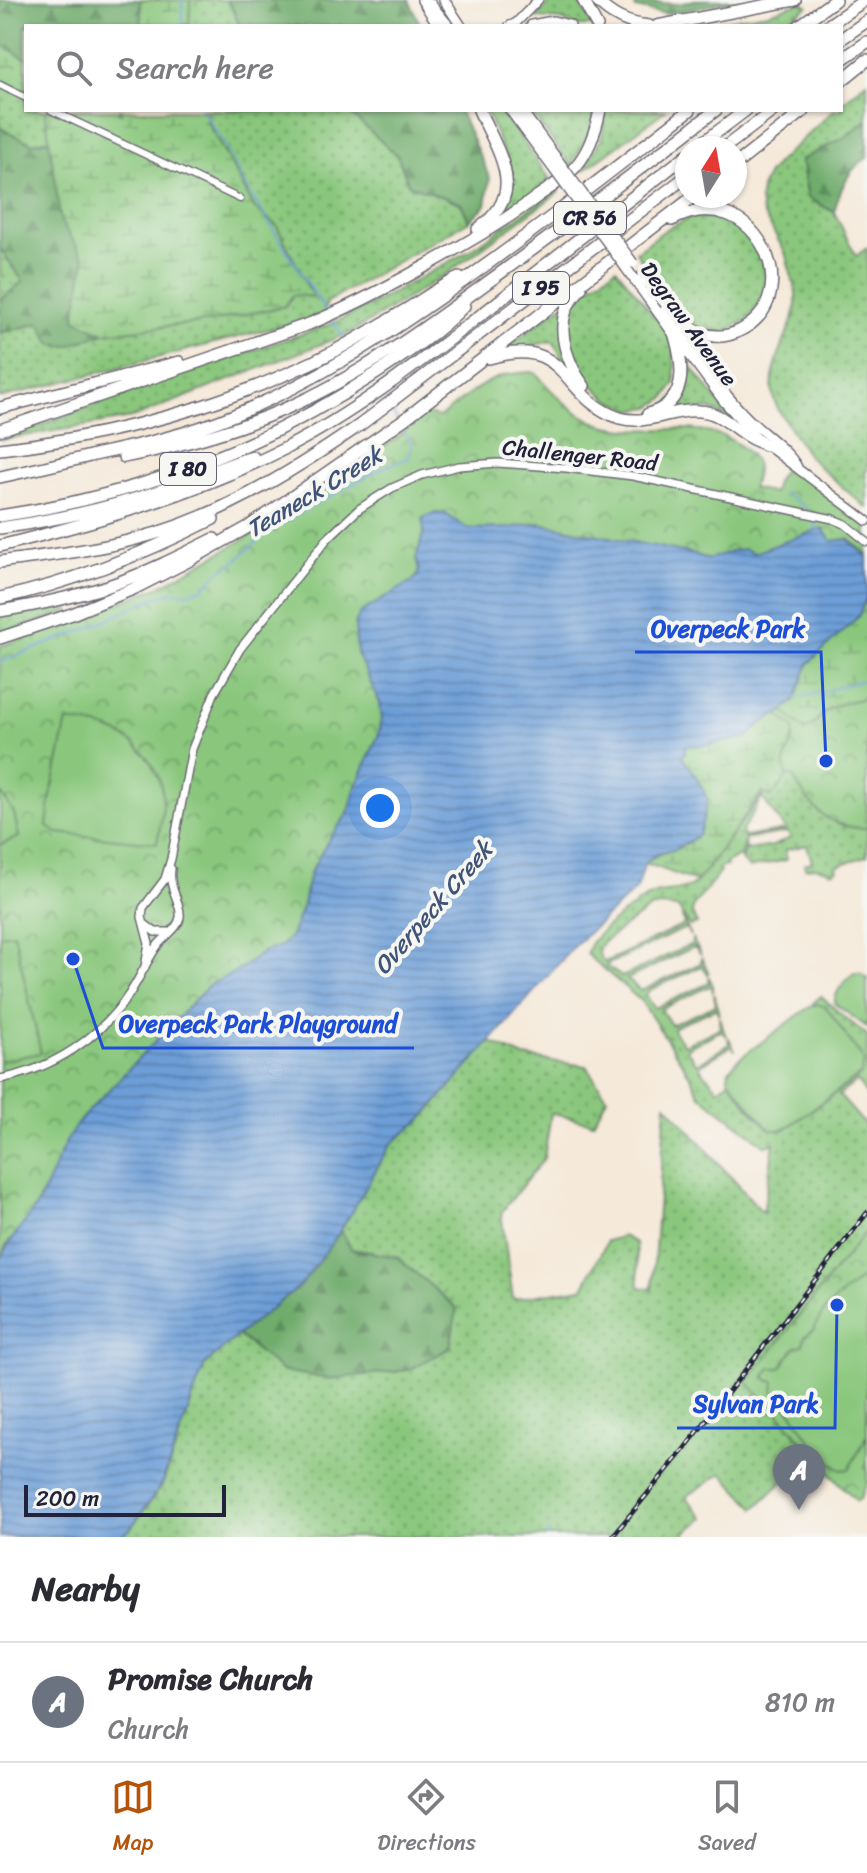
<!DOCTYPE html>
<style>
:root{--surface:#fff;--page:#f7f7f7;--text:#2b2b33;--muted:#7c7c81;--line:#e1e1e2;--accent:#b45309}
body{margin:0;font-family:Sriracha,sans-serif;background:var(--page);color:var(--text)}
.compass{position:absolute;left:675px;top:136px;width:72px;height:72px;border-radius:50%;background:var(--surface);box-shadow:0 2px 6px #0004;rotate:11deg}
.scale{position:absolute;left:24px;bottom:20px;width:202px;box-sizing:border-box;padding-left:8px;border:4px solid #22223b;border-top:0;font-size:22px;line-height:28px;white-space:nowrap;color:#22223b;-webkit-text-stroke:6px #f6f6f2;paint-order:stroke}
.you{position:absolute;left:380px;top:808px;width:28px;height:28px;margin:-20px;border:6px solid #fff;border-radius:50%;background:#1a73e8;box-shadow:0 0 0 12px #1a73e833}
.badge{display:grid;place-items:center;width:52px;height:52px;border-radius:50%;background:var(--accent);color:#fff;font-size:26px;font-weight:700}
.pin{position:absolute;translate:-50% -66px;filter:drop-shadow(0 2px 4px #0008)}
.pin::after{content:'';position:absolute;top:42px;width:28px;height:24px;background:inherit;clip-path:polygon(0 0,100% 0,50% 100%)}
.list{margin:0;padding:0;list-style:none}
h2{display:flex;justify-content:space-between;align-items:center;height:104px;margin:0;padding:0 32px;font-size:34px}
h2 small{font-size:26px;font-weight:400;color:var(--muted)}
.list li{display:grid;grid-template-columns:52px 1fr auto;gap:24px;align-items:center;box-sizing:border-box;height:120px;padding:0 32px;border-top:2px solid var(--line)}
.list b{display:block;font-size:30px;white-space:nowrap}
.list p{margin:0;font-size:26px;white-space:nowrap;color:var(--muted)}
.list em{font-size:26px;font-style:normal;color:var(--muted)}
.icon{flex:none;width:44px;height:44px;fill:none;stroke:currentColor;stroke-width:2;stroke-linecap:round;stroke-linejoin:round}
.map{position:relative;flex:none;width:867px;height:1537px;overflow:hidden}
.search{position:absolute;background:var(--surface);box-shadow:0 2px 6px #0004;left:24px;right:24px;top:24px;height:88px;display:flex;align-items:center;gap:20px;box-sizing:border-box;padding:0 28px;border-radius:0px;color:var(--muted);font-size:30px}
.sheet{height:224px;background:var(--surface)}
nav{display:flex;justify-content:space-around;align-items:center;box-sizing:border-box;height:112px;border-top:2px solid var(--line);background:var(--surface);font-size:22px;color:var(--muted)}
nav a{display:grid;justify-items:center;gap:4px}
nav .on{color:var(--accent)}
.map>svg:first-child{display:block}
.grass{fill:url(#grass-dots);stroke:#56745c;stroke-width:2;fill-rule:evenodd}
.forest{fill:url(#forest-firs);stroke:#486754;stroke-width:2}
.wetland{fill:url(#wetland-marsh);stroke:#56745c;stroke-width:2}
.park{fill:url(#park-crowns);stroke:#56745c;stroke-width:2}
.garden{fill:#8ac77d;stroke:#56745c;stroke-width:2}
.water{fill:url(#water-rules);stroke:#486089;stroke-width:2}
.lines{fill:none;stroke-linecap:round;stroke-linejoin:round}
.stream{stroke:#6d9ed7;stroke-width:2}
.minor-casing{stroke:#6c6872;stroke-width:9}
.tertiary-casing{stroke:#6c6872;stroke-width:10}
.secondary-casing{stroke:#6c6872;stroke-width:11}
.primary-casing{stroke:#6c6872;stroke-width:12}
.motorway-casing{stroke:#6c6872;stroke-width:14}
.minor{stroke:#fff;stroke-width:6}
.tertiary{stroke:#fff;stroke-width:7}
.secondary{stroke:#fff;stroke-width:8}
.primary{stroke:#fff;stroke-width:9}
.motorway{stroke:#fff;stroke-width:11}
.rail-casing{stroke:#22223b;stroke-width:5}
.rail{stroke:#f6f6f2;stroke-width:2;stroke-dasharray:6;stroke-linecap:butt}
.primary-bridge-casing{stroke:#6c6872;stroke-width:12;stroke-linecap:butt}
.primary-bridge{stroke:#fff;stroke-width:9}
.labels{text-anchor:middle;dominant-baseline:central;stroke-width:8;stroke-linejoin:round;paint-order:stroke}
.shield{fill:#f6f6f2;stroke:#626272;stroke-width:2}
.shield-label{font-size:20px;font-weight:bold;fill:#22223b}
.street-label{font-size:22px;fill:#22223b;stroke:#f6f6f2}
.water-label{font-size:24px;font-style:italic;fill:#405479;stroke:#f6f6f2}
.leader{fill:none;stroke:#1d4ed8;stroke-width:3}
.callout-dot{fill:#1d4ed8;stroke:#f6f6f2;stroke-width:3}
.callout-label{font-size:24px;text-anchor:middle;font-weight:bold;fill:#1d4ed8;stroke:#f6f6f2;stroke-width:8;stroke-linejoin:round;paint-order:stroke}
</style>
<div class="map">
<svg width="867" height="1537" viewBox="0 0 867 1537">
<defs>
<pattern id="grass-dots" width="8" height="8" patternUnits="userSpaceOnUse" patternTransform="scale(2)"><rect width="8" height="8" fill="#8ac77d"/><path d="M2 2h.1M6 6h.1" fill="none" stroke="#70a168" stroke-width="1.8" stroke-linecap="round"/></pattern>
<pattern id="forest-firs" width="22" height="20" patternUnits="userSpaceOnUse" patternTransform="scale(2)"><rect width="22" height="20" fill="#6fac6c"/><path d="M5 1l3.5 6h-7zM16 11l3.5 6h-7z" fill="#5b8c5a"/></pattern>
<pattern id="wetland-marsh" width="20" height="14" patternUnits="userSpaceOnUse" patternTransform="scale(2)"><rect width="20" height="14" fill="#8ac77d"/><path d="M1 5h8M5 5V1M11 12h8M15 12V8" fill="none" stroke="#70a168"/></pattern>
<pattern id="park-crowns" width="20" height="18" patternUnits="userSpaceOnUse" patternTransform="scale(2)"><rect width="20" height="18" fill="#8ac77d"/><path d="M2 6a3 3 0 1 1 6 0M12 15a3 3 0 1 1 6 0" fill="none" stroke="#70a168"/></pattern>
<pattern id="water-rules" width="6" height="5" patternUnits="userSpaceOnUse" patternTransform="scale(2)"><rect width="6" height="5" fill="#6d9ed7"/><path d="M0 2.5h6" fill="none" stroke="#5980b0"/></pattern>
</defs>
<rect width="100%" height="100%" fill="#f6f6f2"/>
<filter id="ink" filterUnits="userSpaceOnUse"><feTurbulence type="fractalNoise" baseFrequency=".0125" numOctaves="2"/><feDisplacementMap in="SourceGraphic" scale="16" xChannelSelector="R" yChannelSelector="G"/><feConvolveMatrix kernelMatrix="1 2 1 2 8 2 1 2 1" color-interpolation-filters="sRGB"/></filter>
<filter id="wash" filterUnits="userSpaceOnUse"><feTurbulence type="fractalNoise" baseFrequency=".006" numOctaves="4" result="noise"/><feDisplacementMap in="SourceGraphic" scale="32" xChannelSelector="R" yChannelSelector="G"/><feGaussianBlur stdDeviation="1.8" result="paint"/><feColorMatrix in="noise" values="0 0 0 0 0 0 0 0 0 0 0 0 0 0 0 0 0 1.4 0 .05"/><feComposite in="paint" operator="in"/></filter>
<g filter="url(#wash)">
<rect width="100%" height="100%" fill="#f5e9d9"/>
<path class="grass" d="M190,0H228L240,26H189Z
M552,0H578L593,26H578L561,20L536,18Z
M801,2L808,6L780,26H690L768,13Z
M0,79L26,92V110H45L50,140L31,143L0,128Z
M867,81V120L845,137L801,160L808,198L834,212L856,256L867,248V470L865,473L867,485V508L826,473L808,456L778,409L774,400L772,389L773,377L778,357L794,316L796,305V292L785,252L762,212L760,201L761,188L768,174L778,162L834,110H841V104Z
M208,110H346L398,155L409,185L461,203L469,221L327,302L324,315L0,398V333L40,323L68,346L104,333L214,321L285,306L277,226L254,208L243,186L207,122Z
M485,110H500L550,179L501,218L510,196L512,171Z
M529,110H594L591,130L571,166Z
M606,110H666L583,171L602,137Z
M556,190L559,192L442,277L352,332L132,418L0,440L118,396L331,324L376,302L469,251Z
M691,217L720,218L749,233L763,257L766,283L759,303L749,319L724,332L697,326L653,278L636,252L666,229Z
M0,248L23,281L0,301Z
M616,268L662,325L674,347L675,383L665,398L651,407L632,410L608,399L587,380L573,354L568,324L573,304L587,289Z
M566,302L572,376L553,341L501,352Z
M688,362L732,420L709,409L661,414L683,384Z
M67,601L70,611L0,634V614Z
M784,766L867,827V856L836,866L838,869L833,872L816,867L805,868L804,864L812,862L807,845L785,850L787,860L749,868L742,861L746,847L747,850L773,846L791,838L788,832L745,839L741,859L739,856L726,863L727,866L721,867L718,870L720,872L693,906L692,913L697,924L690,926L678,908L660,906L650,908L601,944L598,952L602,960L605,962L684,925L682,917L684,918L690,936L686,928L606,965V966L622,977L692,944V938L701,955L694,947L627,979L641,991L701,963V957L709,973L708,975L702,966L650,990L646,994V996L655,1008L709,983V977L713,985V993L712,987L710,986L661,1009L671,1025L714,1006L716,1004L714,995H715L719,1016L717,1010L715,1009L674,1027L673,1030L684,1045L720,1028L719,1018H720L726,1037L723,1032L720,1031L687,1048V1050L697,1064L729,1044L728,1039L729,1038L735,1051L733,1047H730L701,1065L700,1068L718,1089L730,1081C744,1098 759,1130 784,1130L861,1075L862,1058L826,1007L814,1005L813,1003L821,996L844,1017L867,1035V1096L857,1081L839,1095L867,1127V1230L747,1382L783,1418L812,1454L755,1508L722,1473L686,1497L704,1518L685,1533L686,1537H121L129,1530L162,1486L204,1366L238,1335L282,1371L397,1257L351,1249L341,1230L391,1144L421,1120L490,1042L524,1057L586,1066L607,1098L593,1123L551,1113L544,1158L501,1213L513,1299L583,1288L607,1241L623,1236L636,1243L639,1287L652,1289L666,1104L763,1213L774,1143L766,1146L700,1095L686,1069L641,1001L586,954C588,951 589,946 591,943C601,929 642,897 658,893C672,890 683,892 695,884ZM762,798L786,830L744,837L742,831Z"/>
<path class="forest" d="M0,0H140L142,26H26V59L0,44Z
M228,0H409L421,26H240Z
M695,0H736L666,14L635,8L637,2L679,4Z
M346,110H459L490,178L486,205L469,221L461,203L409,185L397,155Z
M867,120V158C848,168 839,192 834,212L808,198L801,160L845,137Z
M0,128L31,143L50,140L61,222L85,259L75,319L104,333L68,346L52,345L40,323L0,333V301L23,281L0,248Z
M341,1230L351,1249L397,1257L457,1308L450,1348L409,1370L329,1379L282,1371L238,1335L302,1284Z"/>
<path class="wetland" d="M140,0H190L189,26H142Z
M0,44L26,59V92L0,79Z
M45,110H115L122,114L119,110H208L207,122L243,186L254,208L277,226L313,297L293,295L285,306L214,321L104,333L75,319L85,259L61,222Z
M867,596V698C853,701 836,703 824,713C817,720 814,727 805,731L783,711L795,701L809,663L858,617Z
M779,714L794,727C796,748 781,753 787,776L783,783L771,797L762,792L697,882L645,863C656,854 664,853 676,849C684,846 692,840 699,834L702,824L682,755L685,746H697L747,738L763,722Z"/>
<path class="park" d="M532,372L537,374C552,393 576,416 600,424C645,439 698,415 739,445C745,450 753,456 755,463C758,471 754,481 752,488L773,493L776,482L783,471L793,470L806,478L867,527V554L849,539L832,542L822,529L754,553C728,545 724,560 707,558C702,558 698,555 693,554L539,523L509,528L468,529L444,513L424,532L416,559L419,570L417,577L411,582L360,613L357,653L380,703L382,718L379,734L355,789L349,812L329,839L310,873L303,905L291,936L281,946L263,952L238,971L209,985L81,1119L36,1206L23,1227L6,1245L0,1260V646L63,625L158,587L259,531L398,437L423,413L440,417C460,402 481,381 506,375C514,373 523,373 532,372Z
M867,698V828C829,829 809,808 793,776H787C779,755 796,748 794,728L779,715L783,711L805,730C814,726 817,720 824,713C836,703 853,701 867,698Z
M867,1230V1483L860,1499L857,1501L811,1455L812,1453L783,1418L747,1382Z"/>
<path class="garden" d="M67,721C79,723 92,724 104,728C138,738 164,769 163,806C162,819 159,831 157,843L57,833L47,826L50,800Z
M0,792L14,813L19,837L0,845Z
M14,933L41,1053L0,1061V935Z
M854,973H860L867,978V1027L835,1004C833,993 846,980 854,973Z
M817,1004L826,1007L862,1058L864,1063L861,1074L783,1130H772L767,1127L728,1078L729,1070L740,1058L808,1008Z
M867,1273V1436L849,1469L841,1470L819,1453L793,1414L773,1392L774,1381H769L765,1376L771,1368H781L795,1347L803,1345L805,1336L815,1329C819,1308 852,1288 867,1273Z"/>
<path class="water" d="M434,513H444L468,529L509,528L539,523L693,554L709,559L733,551L744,549L754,553L822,528L832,541L848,539L867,557V596L858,617L809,663L795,701L779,714L763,722L747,738L697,746H685V753L682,756L696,776L708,800L699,835L674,850L665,851L655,855L645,863L637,889L575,945L421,1120L391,1144L341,1230L302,1284L238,1335L204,1366L161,1486L129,1530L121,1537H0V1260C9,1238 26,1224 38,1203C53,1175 61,1144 81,1119L209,985L238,971L263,952L281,946L291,936L303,905L310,873L329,839L349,812L355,789L379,734L382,718L380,703L357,653L355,624L360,613L411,582L417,577L419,570L416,559L424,532L423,518Z"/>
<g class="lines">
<path class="stream" d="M182,0L183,26
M202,110L224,144L246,187L327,313
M331,318L345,339
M390,408L397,420
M783,493L805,507L808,512
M811,517L816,526L817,533
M0,662L94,626L148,600L173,592L188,593L203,588L220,571L232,564L266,534L310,507L386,466L409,458L412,445L401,425
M796,697C821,696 842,683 867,680
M546,1537L549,1532"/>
</g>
</g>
<g filter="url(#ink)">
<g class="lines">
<g class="minor-casing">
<path id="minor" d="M0,85L26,98
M51,110L240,199"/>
</g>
<g class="tertiary-casing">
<path id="tertiary" d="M146,925L155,932H168
M145,967L149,944L142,917L143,908L165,879L171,859L192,749L214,694L240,649L327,539L359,509L376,498L392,488L422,475L459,466L498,463L566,468L633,476L833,519L845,524L867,542
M0,1079C53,1069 100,1038 130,993C140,978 147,960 158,945C165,936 179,928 180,917C182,903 168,889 171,869"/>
</g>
<g class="secondary-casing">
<path id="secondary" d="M509,26L516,23L538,0
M665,309C690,344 714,382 744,414C759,431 786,447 797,466
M678,340L724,402L757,438L867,521"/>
</g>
<g class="primary-casing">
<path id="primary" d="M444,0L461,26
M430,3L449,26
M510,110L553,168
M521,110L560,163
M626,268L675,336"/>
</g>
<g class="motorway-casing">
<path id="motorway" d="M423,0L440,26
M583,0L597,26
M596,0C611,16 627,24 649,26
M532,26L553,22L569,26
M657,26L795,0
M799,26L835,0
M827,26L865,0
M841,39L867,21
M841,60L867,42
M841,81L867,60
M696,148L746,110
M724,148L774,110
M735,165L805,110
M478,229C529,193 499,154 479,110
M643,276C659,293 678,323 699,332C713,338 728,337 741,330C810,294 752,177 672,220
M581,288C575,295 569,302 566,310C557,335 569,366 584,386
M489,358C571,334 559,398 620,418C648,426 672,408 700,411C720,412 732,427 749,437C754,440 760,442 765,445
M0,408L179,362
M648,414C688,403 684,367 675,336
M0,430L309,324C349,308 386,288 424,267C463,245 502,223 538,196C551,187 566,178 576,166C590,150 596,130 600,110
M0,449C115,436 229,405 333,352C356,339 379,326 402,312C421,301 439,287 459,278
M124,457C180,446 235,431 287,408C359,376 424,329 488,282C565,227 641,168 716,110
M0,477C32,470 63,463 94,455C142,445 188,434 234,415C310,384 381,339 448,292C531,234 610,172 690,110
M0,516C135,496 263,448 377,373C407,353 439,332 464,306
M0,528C56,520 111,508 165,489C194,480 223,465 253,457
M0,546C99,521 195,494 286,448C358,411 422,360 486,311C553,259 620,207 687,155
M0,562C44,556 89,551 132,540C216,519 289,474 360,425L687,176
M0,598C75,582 144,554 213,519
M0,611C37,605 75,597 111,585C146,573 180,556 214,539
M0,638L72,614L133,589L190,560L250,526L406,418L694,196"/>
</g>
<use href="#minor" class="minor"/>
<use href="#tertiary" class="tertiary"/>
<use href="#secondary" class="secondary"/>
<use href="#primary" class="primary"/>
<use href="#motorway" class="motorway"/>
<g class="rail-casing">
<path id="rail" d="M612,1537L685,1448L867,1213"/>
</g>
<use href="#rail" class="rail"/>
<g class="primary-bridge-casing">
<path id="primary-bridge" d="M560,163L633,263
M553,168L626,268"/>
</g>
<use href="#primary-bridge" class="primary-bridge"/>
</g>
</g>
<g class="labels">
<g class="shield">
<rect x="554" y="202" width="72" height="32" rx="6"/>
<rect x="513" y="272" width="56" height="32" rx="6"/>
<rect x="160" y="453" width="56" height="32" rx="6"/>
</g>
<g class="shield-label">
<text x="590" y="218">CR 56</text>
<text x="541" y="288">I 95</text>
<text x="188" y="469">I 80</text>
</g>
<g class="street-label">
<text transform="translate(689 324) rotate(54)">Degraw Avenue</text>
<text transform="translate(580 455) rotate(6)">Challenger Road</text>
</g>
<g class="water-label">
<text transform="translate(314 492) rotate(-31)">Teaneck Creek</text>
<text transform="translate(433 908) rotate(-49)">Overpeck Creek</text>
</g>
</g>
<path class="leader" d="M826 761L821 652H635M73 959L103 1048H414M837 1305L835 1428H677"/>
<g class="callout-dot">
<circle cx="826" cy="761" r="8"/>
<circle cx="73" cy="959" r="8"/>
<circle cx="837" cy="1305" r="8"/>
</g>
<g class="callout-label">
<text x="728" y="637">Overpeck Park</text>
<text x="258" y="1032">Overpeck Park Playground</text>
<text x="756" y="1412">Sylvan Park</text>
</g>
</svg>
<svg class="compass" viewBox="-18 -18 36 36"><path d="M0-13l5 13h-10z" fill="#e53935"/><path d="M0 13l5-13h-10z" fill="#7c7c81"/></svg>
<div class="scale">200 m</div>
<div class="you"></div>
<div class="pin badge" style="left:799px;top:1510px;background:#6b7280">A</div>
<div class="search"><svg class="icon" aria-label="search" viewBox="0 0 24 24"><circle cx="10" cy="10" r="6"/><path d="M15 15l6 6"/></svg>Search here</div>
</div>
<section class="sheet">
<h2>Nearby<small></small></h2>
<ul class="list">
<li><span class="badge" style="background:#6b7280">A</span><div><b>Promise Church</b><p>Church</p></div><em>810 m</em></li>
</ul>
</section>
<nav>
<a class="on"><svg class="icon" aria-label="map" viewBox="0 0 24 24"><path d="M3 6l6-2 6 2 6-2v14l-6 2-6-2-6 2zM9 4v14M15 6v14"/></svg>Map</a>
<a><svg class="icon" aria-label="directions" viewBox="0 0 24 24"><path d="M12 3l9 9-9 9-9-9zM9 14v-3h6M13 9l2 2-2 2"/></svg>Directions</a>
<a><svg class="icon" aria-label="saved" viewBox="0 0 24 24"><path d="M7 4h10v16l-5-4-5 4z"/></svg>Saved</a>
</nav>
